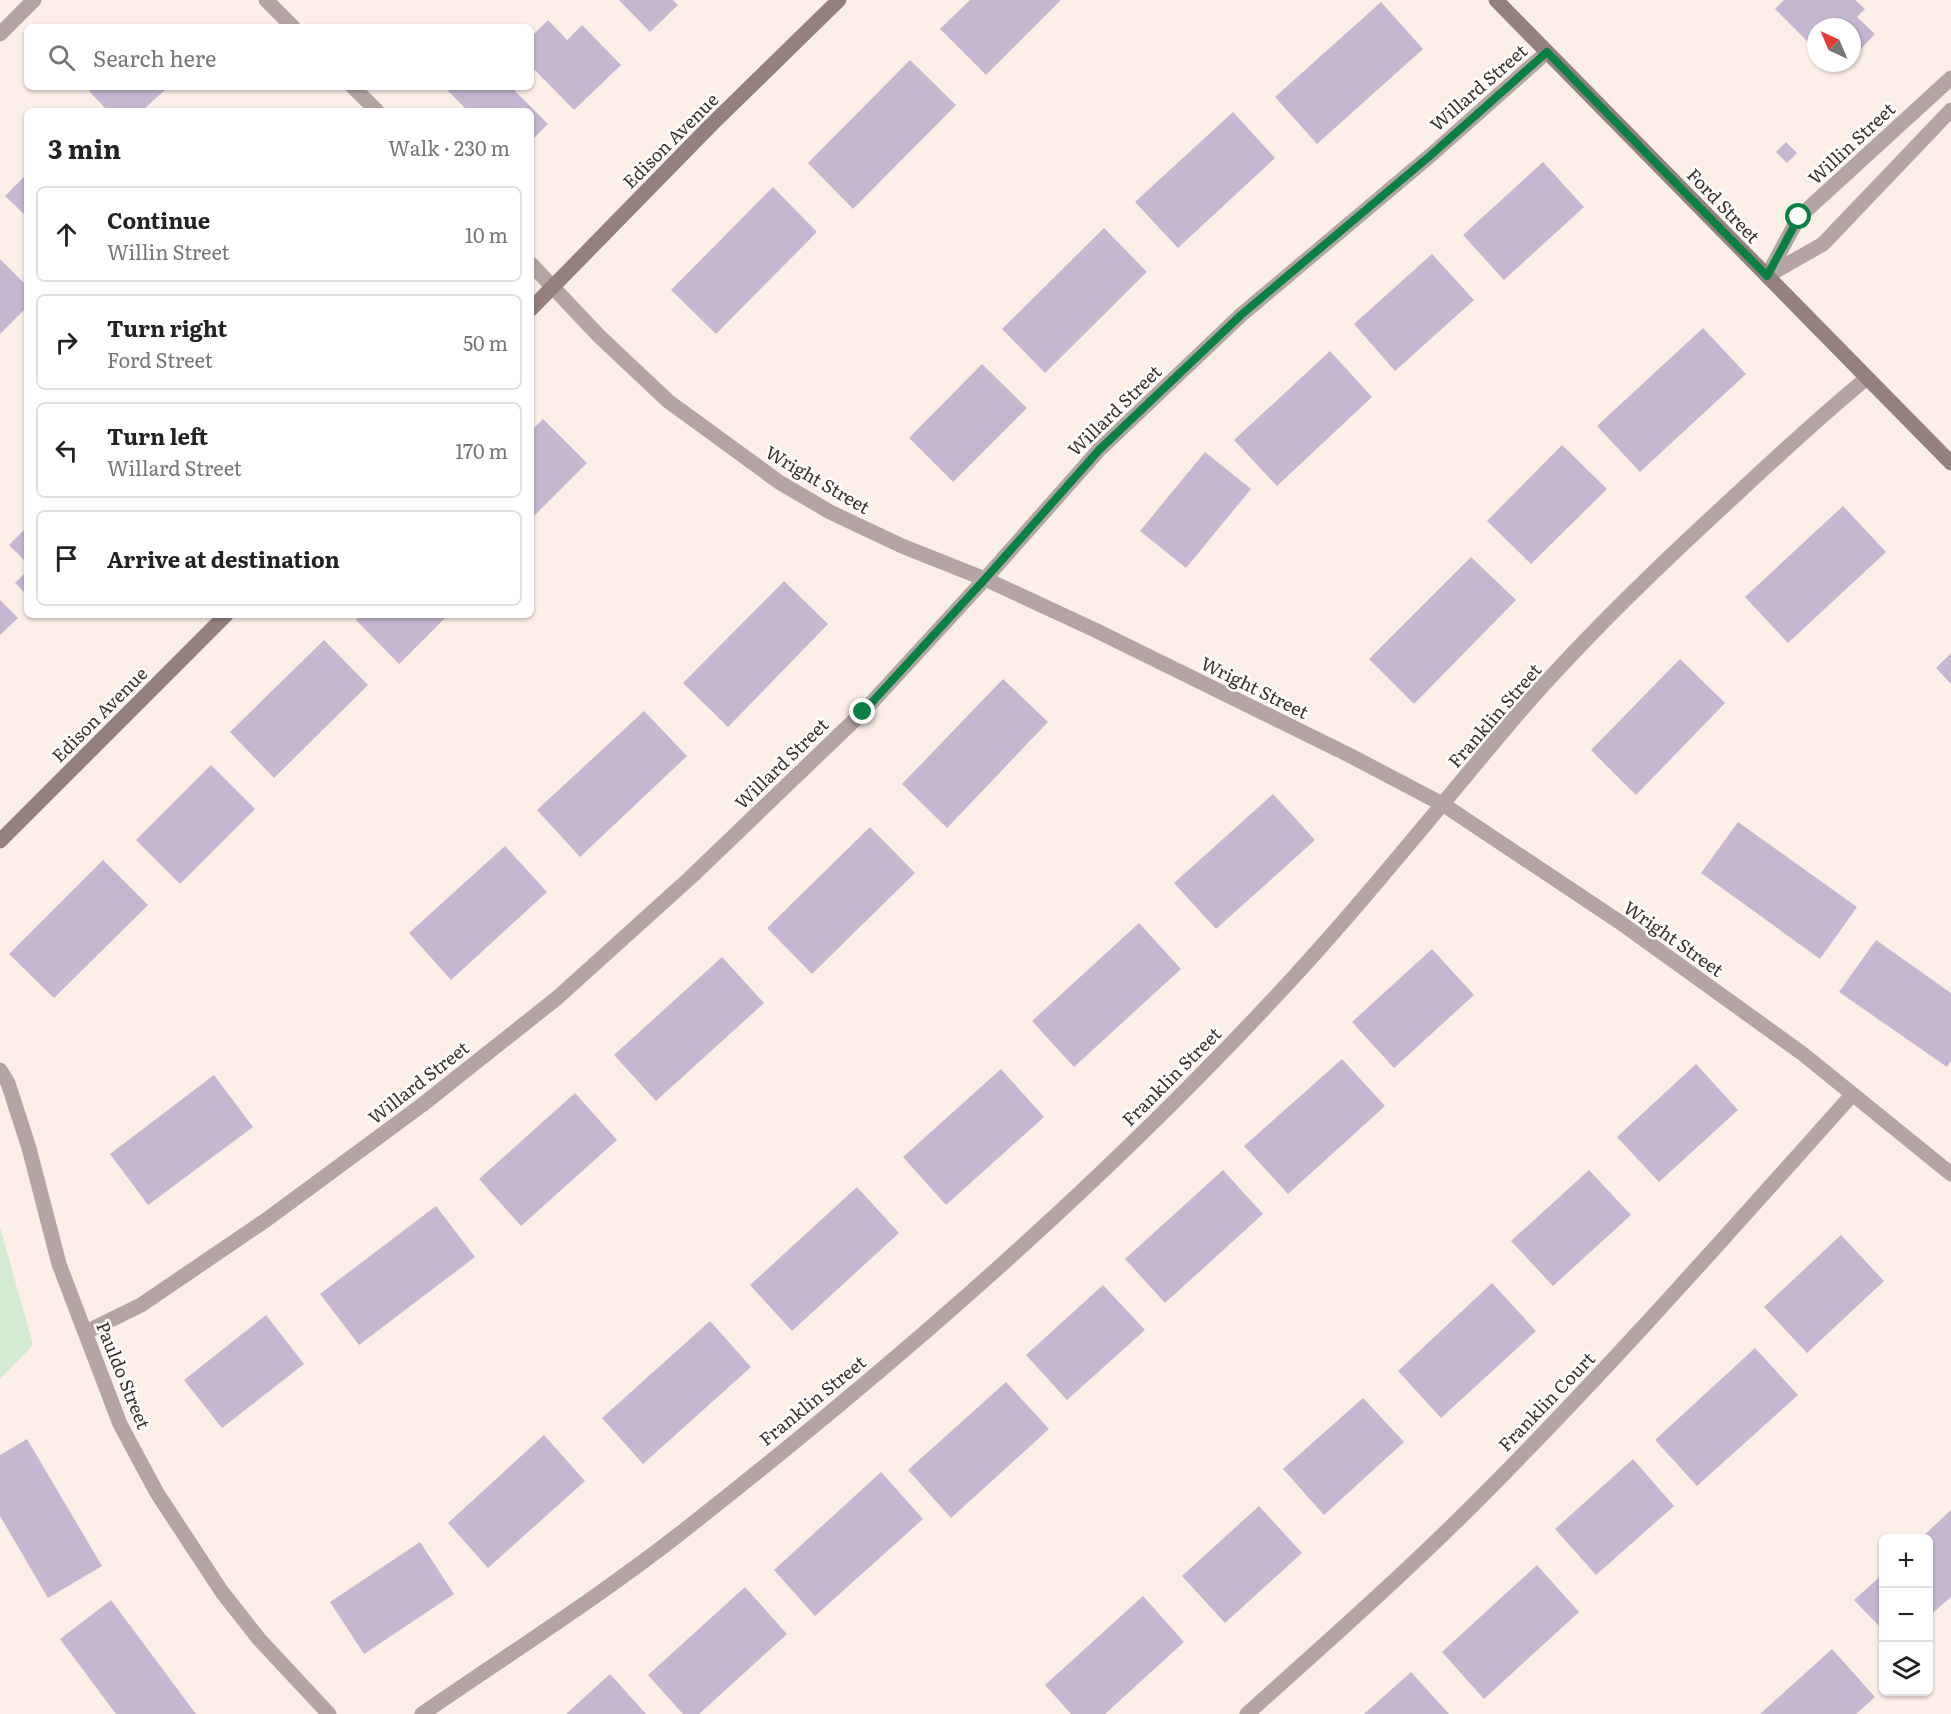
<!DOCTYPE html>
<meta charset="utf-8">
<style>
:root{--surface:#fff;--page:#f6f6f6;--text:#222;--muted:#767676;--line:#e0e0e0}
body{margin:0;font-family:Literata,serif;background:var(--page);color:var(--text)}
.controls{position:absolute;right:18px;bottom:18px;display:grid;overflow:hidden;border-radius:9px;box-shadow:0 2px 4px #0004}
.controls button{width:54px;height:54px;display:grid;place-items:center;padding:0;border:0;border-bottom:2px solid var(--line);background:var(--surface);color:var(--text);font:30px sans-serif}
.compass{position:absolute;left:1807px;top:18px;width:54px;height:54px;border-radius:50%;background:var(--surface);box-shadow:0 2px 4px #0004;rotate:316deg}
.stop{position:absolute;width:18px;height:18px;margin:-14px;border:4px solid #0b8043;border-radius:50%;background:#fff}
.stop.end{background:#0b8043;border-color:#fff;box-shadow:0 2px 6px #0008}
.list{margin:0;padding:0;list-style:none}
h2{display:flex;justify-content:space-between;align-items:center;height:78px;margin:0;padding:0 24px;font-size:26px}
h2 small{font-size:20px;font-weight:400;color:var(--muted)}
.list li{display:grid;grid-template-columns:39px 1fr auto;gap:18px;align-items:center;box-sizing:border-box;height:96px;margin:0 12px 12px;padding:0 12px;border:2px solid var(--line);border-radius:9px}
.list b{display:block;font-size:22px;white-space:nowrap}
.list p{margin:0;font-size:20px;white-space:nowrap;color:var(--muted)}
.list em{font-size:20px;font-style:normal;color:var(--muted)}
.icon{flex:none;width:33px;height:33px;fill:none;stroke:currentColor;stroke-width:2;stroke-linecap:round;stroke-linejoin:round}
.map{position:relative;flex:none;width:1951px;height:1714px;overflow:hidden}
.search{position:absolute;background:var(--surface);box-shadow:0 2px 4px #0004;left:24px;top:24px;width:510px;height:66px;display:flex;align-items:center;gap:15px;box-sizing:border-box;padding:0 21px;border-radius:9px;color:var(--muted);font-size:22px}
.panel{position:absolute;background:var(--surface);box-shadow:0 2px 4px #0004;left:24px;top:108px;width:510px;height:510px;border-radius:9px}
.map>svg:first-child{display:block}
.green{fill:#d3ebd0}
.building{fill:#c5b7d0}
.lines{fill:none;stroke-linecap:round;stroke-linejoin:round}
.street{stroke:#b4a5a4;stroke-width:15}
.secondary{stroke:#95807f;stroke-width:15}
.route{stroke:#0b8043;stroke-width:8}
.labels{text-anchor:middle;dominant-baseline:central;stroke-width:5;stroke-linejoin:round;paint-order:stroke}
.street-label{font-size:18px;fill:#3d322b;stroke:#fff}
</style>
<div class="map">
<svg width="1951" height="1714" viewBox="0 0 1951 1714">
<rect width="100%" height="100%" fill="#fbefe8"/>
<path class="green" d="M0,1227L33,1345L0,1379Z"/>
<path class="building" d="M619,0H673L678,5L650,32Z
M970,0H1061L986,75L940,29Z
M1784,0H1855L1865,9L1857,17L1875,34L1852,58V27H1816V50L1775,9Z
M1381,2L1423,49L1317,144L1275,97Z
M548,20L567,40L582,25L621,65L574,110L531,66V37Z
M910,60L956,105L853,209L808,163Z
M93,87H168L142,111H108L89,91Z
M449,87H511L548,124L531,141V111H468L446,89Z
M1233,112L1275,158L1178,248L1135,202Z
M1786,142L1797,153L1787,163L1776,152Z
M1543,162L1584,207L1504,280L1463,235Z
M27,174V217L5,196Z
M773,187L817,232L716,334L671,290Z
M1104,228L1147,272L1045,373L1002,329Z
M1432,254L1474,300L1395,371L1354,324Z
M0,259L27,286V307L0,334Z
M1703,328L1746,374L1640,472L1597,426Z
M1330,351L1372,397L1277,486L1234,440Z
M982,364L1027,408L953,482L909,438Z
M543,419L587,463L531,519V431Z
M1562,445L1607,489L1531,564L1487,521Z
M1205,452L1251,489L1186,568L1140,531Z
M1843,506L1886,552L1788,643L1745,597Z
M27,527V563L9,545Z
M1471,557L1516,600L1414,704L1369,659Z
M27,571V595L15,583Z
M784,581L828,624L728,727L683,683Z
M0,600L18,618L0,635Z
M361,615H448L399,664L356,620Z
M324,640L368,685L274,778L230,732Z
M1951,653V684L1936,668Z
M1680,659L1725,703L1636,795L1591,750Z
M1003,679L1048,722L947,828L902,784Z
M644,711L687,756L580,857L537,810Z
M211,765L255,809L180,884L136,840Z
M1273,794L1315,840L1216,929L1174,883Z
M1738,822L1857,907L1820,959L1701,873Z
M870,827L915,873L812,974L767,928Z
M505,846L547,892L451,980L409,933Z
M103,860L148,905L54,998L9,954Z
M1139,923L1181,969L1074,1067L1032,1021Z
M1876,940L1951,993V1061L1947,1067L1839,992Z
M1432,949L1474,995L1394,1068L1352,1022Z
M722,957L764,1003L656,1101L614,1055Z
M1342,1059L1385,1106L1288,1194L1244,1146Z
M1696,1064L1738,1110L1659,1182L1617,1137Z
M1001,1069L1044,1117L946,1205L903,1157Z
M214,1075L253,1127L148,1205L110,1154Z
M575,1093L617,1140L521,1226L479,1179Z
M1223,1170L1263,1214L1165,1303L1125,1259Z
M1589,1170L1631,1215L1553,1286L1511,1241Z
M857,1187L899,1233L792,1331L750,1285Z
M436,1206L475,1257L359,1345L320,1294Z
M1841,1235L1884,1281L1807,1353L1764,1307Z
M1492,1283L1536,1331L1441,1418L1398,1371Z
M1103,1285L1145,1330L1067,1400L1026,1355Z
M266,1315L304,1364L222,1428L184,1380Z
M710,1321L751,1367L643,1464L602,1418Z
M1755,1348L1798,1395L1697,1486L1655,1440Z
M1006,1382L1049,1429L951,1518L908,1470Z
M1363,1398L1404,1442L1324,1515L1283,1469Z
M544,1435L585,1481L488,1568L448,1523Z
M27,1439L102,1566L48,1598L0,1516V1455Z
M1633,1459L1674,1506L1596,1575L1555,1529Z
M881,1472L923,1519L815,1616L774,1570Z
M1259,1506L1302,1553L1225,1623L1182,1576Z
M1951,1510V1597L1928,1617V1538H1921Z
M420,1542L454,1594L364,1654L330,1602Z
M1537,1565L1579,1612L1484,1699L1442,1652Z
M1884,1573V1631L1854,1600Z
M745,1587L787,1634L699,1714H683L648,1675Z
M1143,1596L1184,1642L1105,1714H1071L1045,1685Z
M111,1600L196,1714H116L60,1639Z
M1832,1649L1875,1697L1856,1714H1760Z
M1411,1672L1449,1714H1364Z
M610,1674L646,1714H566Z"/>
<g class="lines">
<path class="street" d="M266,0L293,27
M0,34L34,0
M353,87L377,111
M531,264L599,336L668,401L779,482L830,512L902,546L985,579L1095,630L1349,755L1444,805L1621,923L1803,1054L1951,1174
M1767,276L1799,217L1951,78
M1767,276L1823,244L1951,110
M0,1070L8,1083L29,1148L59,1264L120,1424L157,1493L222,1592L259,1639L329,1714
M86,1332L141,1305L266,1220L422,1105L557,998L690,878L863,712L985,579L1099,450L1241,315L1431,155L1547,52
M422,1714C509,1654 599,1597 682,1532C892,1367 1096,1190 1278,994C1362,904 1438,808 1517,715C1577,645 1644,580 1712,517C1763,470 1813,422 1867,378
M1247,1714C1328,1641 1410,1569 1486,1492C1613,1364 1732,1229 1852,1095"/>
<path class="secondary" d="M1496,0L1951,463
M531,309L712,124L839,0
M0,841L226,615"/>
</g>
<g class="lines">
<path class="route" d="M863,712L985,579L1099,450L1241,315L1431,155L1547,52L1767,276L1799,217"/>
</g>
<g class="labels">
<g class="street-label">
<text transform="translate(1478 87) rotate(-41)">Willard Street</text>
<text transform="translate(670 140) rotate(-45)">Edison Avenue</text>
<text transform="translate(1851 143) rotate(-43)">Willin Street</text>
<text transform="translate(1724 205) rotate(46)">Ford Street</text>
<text transform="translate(1114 410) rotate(-44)">Willard Street</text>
<text transform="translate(818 479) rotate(30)">Wright Street</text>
<text transform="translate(1255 687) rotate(26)">Wright Street</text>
<text transform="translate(99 714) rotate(-45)">Edison Avenue</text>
<text transform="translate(1494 715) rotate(-49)">Franklin Street</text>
<text transform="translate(781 763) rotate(-44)">Willard Street</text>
<text transform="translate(1674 938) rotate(35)">Wright Street</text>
<text transform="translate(1171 1076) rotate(-45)">Franklin Street</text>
<text transform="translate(418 1082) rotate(-38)">Willard Street</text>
<text transform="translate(124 1375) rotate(68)">Pauldo Street</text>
<text transform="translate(812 1400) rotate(-39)">Franklin Street</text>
<text transform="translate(1546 1401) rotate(-46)">Franklin Court</text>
</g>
</g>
</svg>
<div class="controls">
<button>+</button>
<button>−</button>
<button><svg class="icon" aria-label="layers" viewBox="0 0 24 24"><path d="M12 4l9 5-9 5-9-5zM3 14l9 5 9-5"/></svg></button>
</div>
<svg class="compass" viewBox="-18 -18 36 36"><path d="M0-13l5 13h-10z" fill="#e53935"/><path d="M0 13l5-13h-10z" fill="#767676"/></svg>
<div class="stop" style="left:1799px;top:217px"></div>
<div class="stop end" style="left:863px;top:712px"></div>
<div class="search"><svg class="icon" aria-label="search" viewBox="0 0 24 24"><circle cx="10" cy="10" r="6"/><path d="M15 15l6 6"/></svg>Search here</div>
<section class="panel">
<h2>3 min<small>Walk · 230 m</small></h2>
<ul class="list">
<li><svg class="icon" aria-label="ahead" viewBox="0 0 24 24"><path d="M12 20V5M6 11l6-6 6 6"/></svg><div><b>Continue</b><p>Willin Street</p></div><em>10 m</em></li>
<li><svg class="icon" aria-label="right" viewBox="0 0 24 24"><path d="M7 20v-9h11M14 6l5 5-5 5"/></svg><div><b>Turn right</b><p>Ford Street</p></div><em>50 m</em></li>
<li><svg class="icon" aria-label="left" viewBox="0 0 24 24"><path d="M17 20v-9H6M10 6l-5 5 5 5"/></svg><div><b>Turn left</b><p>Willard Street</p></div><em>170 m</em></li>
<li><svg class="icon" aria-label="arrive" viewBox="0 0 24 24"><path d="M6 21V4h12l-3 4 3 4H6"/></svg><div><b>Arrive at destination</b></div></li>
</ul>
</section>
</div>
